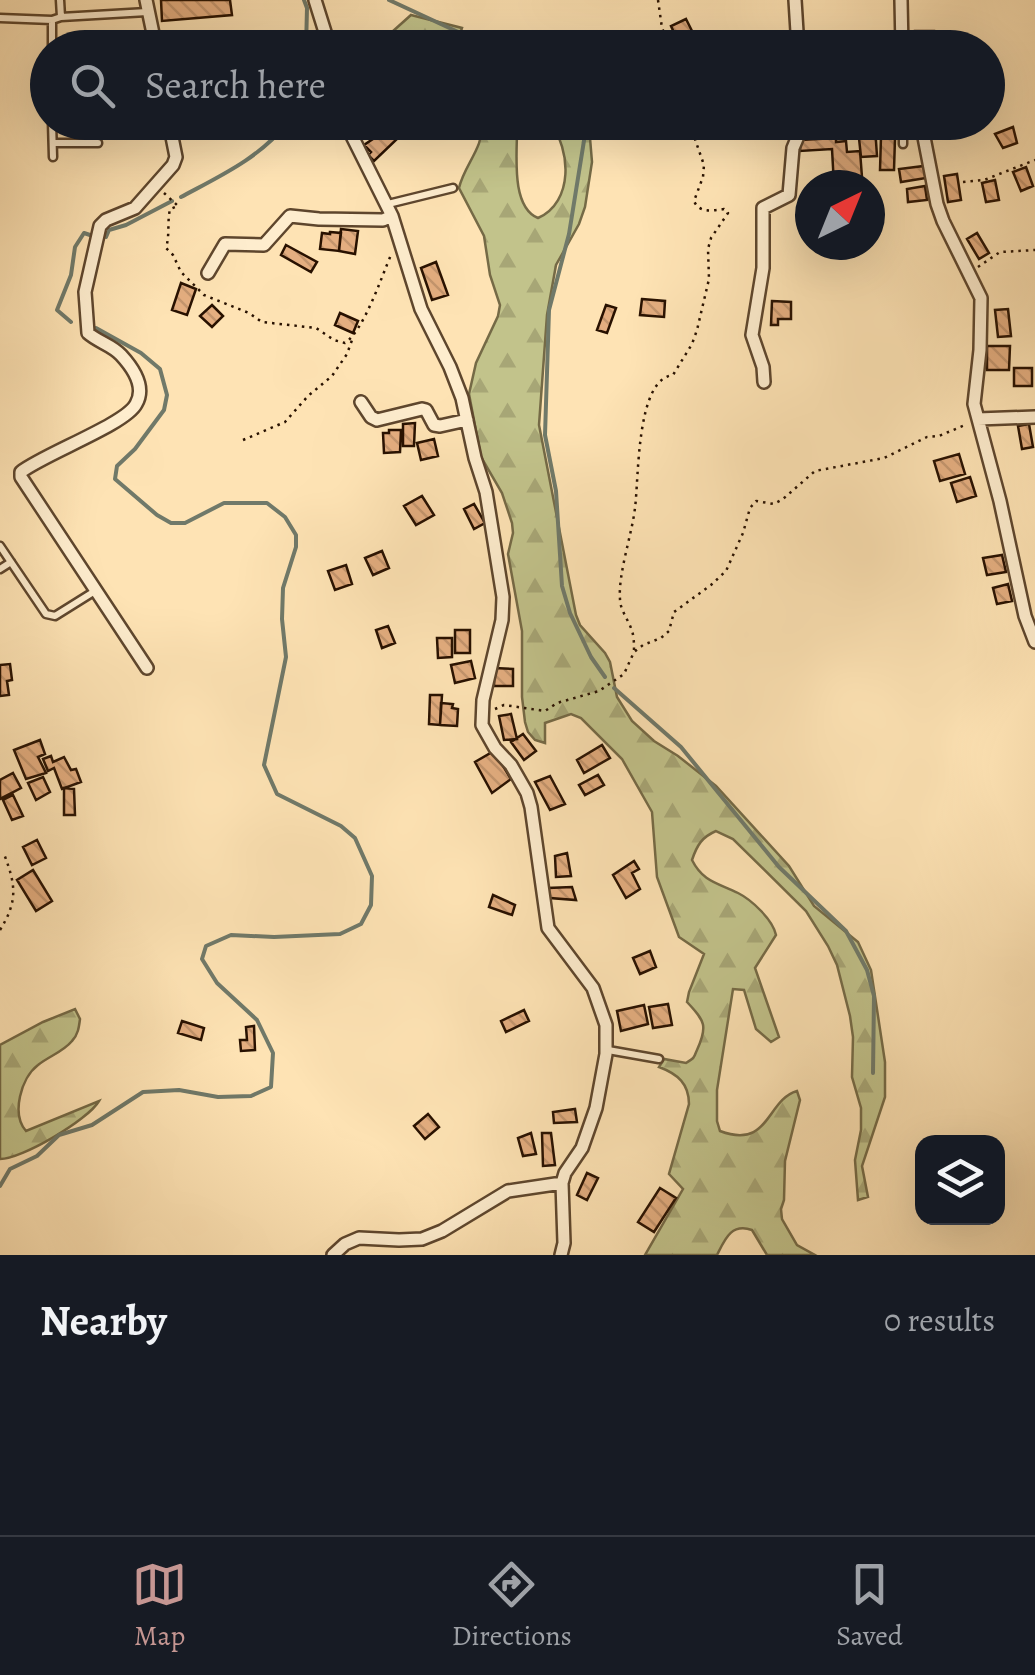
<!DOCTYPE html>
<style>
:root{--surface:#171b24;--page:#242831;--text:#f1f3f6;--muted:#9ea1a6;--line:#363941;--accent:#c59692}
body{margin:0;font-family:Alegreya,serif;background:var(--page);color:var(--text)}
.controls{position:absolute;right:30px;bottom:30px;display:grid;overflow:hidden;border-radius:20px;box-shadow:0 10px 40px #0002}
.controls button{width:90px;height:90px;display:grid;place-items:center;padding:0;border:0;border-bottom:2px solid var(--line);background:var(--surface);color:var(--text);font:50px sans-serif}
.compass{position:absolute;left:795px;top:170px;width:90px;height:90px;border-radius:50%;background:var(--surface);box-shadow:0 10px 40px #0002;rotate:43deg}
.list{margin:0;padding:0;list-style:none}
h2{display:flex;justify-content:space-between;align-items:center;height:130px;margin:0;padding:0 40px;font-size:42px}
h2 small{font-size:32px;font-weight:400;color:var(--muted)}
.icon{flex:none;width:55px;height:55px;fill:none;stroke:currentColor;stroke-width:2;stroke-linecap:round;stroke-linejoin:round}
.map{position:relative;flex:none;width:1035px;height:1255px;overflow:hidden}
.search{position:absolute;background:var(--surface);box-shadow:0 10px 40px #0002;left:30px;right:30px;top:30px;height:110px;display:flex;align-items:center;gap:25px;box-sizing:border-box;padding:0 35px;border-radius:55px;color:var(--muted);font-size:38px}
.sheet{height:280px;background:var(--surface)}
nav{display:flex;justify-content:space-around;align-items:center;box-sizing:border-box;height:140px;border-top:2px solid var(--line);background:var(--surface);font-size:28px;color:var(--muted)}
nav a{display:grid;justify-items:center;gap:5px}
nav .on{color:var(--accent)}
.map>svg:first-child{display:block}
.forest{fill:url(#forest-firs);stroke:#756a46;stroke-width:2.5}
.lines{fill:none;stroke-linecap:round;stroke-linejoin:round}
.stream{stroke:#707969;stroke-width:4}
.building{fill:url(#building-back-hatch);stroke:#281100;stroke-width:2.5}
.service-casing{stroke:#5e462d;stroke-width:11}
.minor-casing{stroke:#5e462d;stroke-width:16}
.path{stroke:#281100;stroke-width:2.5;stroke-dasharray:2.5 5;stroke-linecap:butt}
.service{stroke:#feedce;stroke-width:6}
.minor{stroke:#feedce;stroke-width:11}
</style>
<div class="map">
<svg width="1035" height="1255" viewBox="0 0 1035 1255">
<defs>
<pattern id="forest-firs" width="22" height="20" patternUnits="userSpaceOnUse" patternTransform="scale(2.5)"><rect width="22" height="20" fill="#c2c38b"/><path d="M5 1l3.5 6h-7zM16 11l3.5 6h-7z" fill="#a7a676"/></pattern>
<pattern id="building-back-hatch" width="6" height="6" patternUnits="userSpaceOnUse" patternTransform="scale(2.5)"><rect width="6" height="6" fill="#e4ae80"/><path d="M-1 5l2 2M0 0l6 6M5-1l2 2" fill="none" stroke="#c4956d"/></pattern>
</defs>
<rect width="100%" height="100%" fill="#fee3b4"/>
<filter id="stains"><feTurbulence type="fractalNoise" baseFrequency=".002" numOctaves="4"/><feColorMatrix values="0 0 0 0 .2 0 0 0 0 .09 0 0 0 0 .02 0 0 0 .5 -.17"/></filter>
<radialGradient id="worn" r=".72"><stop offset=".6" stop-color="#630" stop-opacity="0"/><stop offset="1" stop-color="#630" stop-opacity=".3"/></radialGradient>
<path class="forest" d="M411,15L462,28L456,47H388L392,32Z
M482,123H517C518,148 509,206 538,218C574,202 571,149 550,123H587L589,126L592,162L585,207L579,224L556,265L547,315L539,425L576,615L580,625L605,653L610,662L617,697L632,721L654,741L678,756L716,786L789,866L814,906L858,942L871,970L885,1062V1097L862,1166L868,1197L858,1200L855,1160L861,1130V1108L852,1077L853,1037L850,1016L837,965L828,946L806,911L733,839L716,831C702,837 697,845 692,860C703,882 718,883 738,893C752,900 773,920 776,935L755,968L779,1037L771,1042L756,1029L744,990L733,989L717,1090V1121L720,1131C770,1150 766,1100 797,1091L800,1100L785,1161L784,1200L781,1209L782,1219L797,1245L815,1255H767L752,1230C731,1223 725,1239 717,1255H645L683,1189L669,1174L689,1104C689,1084 678,1074 659,1067L664,1059L686,1063C696,1056 692,1061 697,1050C708,1026 705,1021 687,1002L689,992L704,954L679,937L657,877L652,812L622,759L581,718L571,714L545,723V743L535,740L528,732L525,722L522,697V631L508,554L513,533L512,523L502,493L481,457L469,394L476,363L498,316L500,305L490,275L484,236L459,188C464,165 484,148 482,123Z
M75,1009L80,1019C79,1027 78,1035 72,1041C63,1052 49,1056 38,1065C21,1078 11,1114 26,1131L99,1101C88,1120 22,1159 0,1159V1045L43,1022Z"/>
<g class="lines">
<path class="stream" d="M304,0L307,8L306,48
M389,0L484,44L503,48
M587,122L569,234L549,310L545,435L556,491L562,586L570,613L591,657L605,677
M181,197C220,176 260,158 288,122
M106,237L109,230L126,225L172,201
M71,322L57,310L71,275L75,247L84,233L93,236
M614,688L681,747L779,867L846,931L867,970L874,996L873,1073
M0,1186L10,1169L37,1156L59,1135L92,1125L143,1092L179,1090L218,1097L251,1096L271,1087L273,1053L257,1020L217,983L202,959L206,946L231,935L274,937L340,934L361,924L371,905L372,876L355,838L341,826L277,794L264,765L286,657L282,619L283,588L296,547V535L285,517L267,503H224L185,523H171L157,515L115,479L117,466L135,449L164,410L167,395L160,369L141,353L96,328"/>
</g>
<path class="building" d="M161,0H230L232,15L162,21Z
M686,19L693,33L678,41L671,26Z
M915,31H934V45H915Z
M875,127L877,156L861,157L858,129Z
M1013,127L1017,143L1003,148L995,134Z
M388,129L397,139L374,161L368,155L371,152L364,145Z
M881,137L895,138L894,170H880Z
M836,138V142L846,141L847,152L860,151L862,177H858L859,185H834L832,149L800,151V140Z
M924,166L926,178L901,182L899,169Z
M1026,167L1033,186L1021,191L1013,172Z
M957,174L961,200L948,202L944,176Z
M995,180L999,200L986,202L982,183Z
M925,186L927,200L908,202L907,189Z
M341,229L358,231L355,254L339,251Z
M330,232L341,233L339,251L320,249L322,233L330,234Z
M977,233L989,253L979,259L967,239Z
M286,245L317,262L311,272L281,255Z
M436,262L448,295L432,300L421,268Z
M181,283L196,289L187,315L172,310Z
M642,299L665,301L664,317L640,315Z
M772,301L791,302V319H778V325H771Z
M212,305L223,316L212,327L200,316Z
M606,305L616,308L607,333L597,330Z
M1008,309L1011,336L998,337L995,310Z
M340,313L358,321L353,333L335,325Z
M987,346H1010L1009,370H987Z
M1014,368H1032V386H1014Z
M415,423L414,446H403V424Z
M1029,424L1033,447L1022,449L1018,426Z
M389,430H401L400,452L384,453L383,433H389Z
M434,439L438,456L421,460L417,443Z
M959,454L965,474L940,481L934,461Z
M970,477L976,496L957,502L951,483Z
M422,496L434,515L416,525L404,506Z
M474,504L485,523L474,529L464,509Z
M382,551L389,568L373,575L365,558Z
M1002,555L1006,572L987,575L983,558Z
M346,565L352,584L335,590L328,571Z
M1008,584L1012,601L997,604L993,588Z
M388,626L395,643L382,648L376,630Z
M455,630H470V653H455Z
M437,638H452V657L438,658Z
M471,661L475,678L455,683L451,665Z
M10,664L12,680L7,681L9,695L0,696V665Z
M494,668L513,669V686H494Z
M430,695H442L440,725L429,724Z
M441,703L453,704L452,708L458,709L457,726L440,725Z
M511,714L517,739L504,740L499,716Z
M523,734L536,751L524,760L511,742Z
M40,740L45,754L38,757L46,773L26,779L14,750Z
M602,745L610,758L584,773L577,760Z
M494,751L511,779L492,793L475,762Z
M51,756L53,762L64,757L71,770L76,769L81,782L62,789L54,768L48,771L43,759Z
M13,773L21,788L0,799V780Z
M598,775L604,785L585,795L579,785Z
M550,776L565,804L550,810L535,782Z
M43,777L50,792L36,800L28,783Z
M64,788L74,789L75,815H64Z
M13,795L23,816L12,820L3,800Z
M37,840L46,858L32,865L23,847Z
M567,853L571,876L556,877L555,856Z
M634,861L639,869L632,873L640,889L626,898L613,875Z
M33,870L52,901L36,911L17,880Z
M572,887L576,900L550,898L548,888Z
M493,895L515,905L512,915L489,907Z
M650,951L656,967L640,974L633,958Z
M668,1004L672,1025L653,1028L649,1007Z
M644,1005L648,1024L621,1031L617,1011Z
M524,1010L529,1021L506,1032L501,1021Z
M182,1021L204,1028L201,1040L178,1033Z
M254,1026L255,1050L241,1051L240,1040H247L246,1027Z
M575,1109L577,1122L554,1123L553,1112Z
M428,1114L439,1127L425,1139L414,1126Z
M531,1133L536,1154L523,1156L518,1138Z
M542,1133H551L555,1165L543,1166Z
M587,1173L598,1178L587,1200L577,1195Z
M660,1188L676,1198L654,1232L638,1222Z"/>
<g class="lines">
<g class="service-casing">
<path id="service" d="M60,0L61,17
M0,18L52,20L61,17L147,12
M52,48V20
M52,122L53,157
M53,143H98
M903,144V122
M388,204L453,188
M0,546L46,614L55,616L95,591
M0,569L11,562
M608,1050L659,1059"/>
</g>
<g class="minor-casing">
<path id="minor" d="M146,0L156,48
M315,0L330,48
M795,0L798,48
M901,0L902,48
M345,122L392,216L421,309L450,367L462,398L475,458L486,492L503,597L502,620L483,700L482,725L495,748L511,765L527,793L531,807L548,928L593,988L606,1025V1054L596,1108L582,1148L565,1173L562,1183L564,1243L561,1255
M921,122L937,204L943,221L981,298L980,350L974,404L1000,501L1025,616L1035,642
M208,273L225,244L264,245L290,216L319,219L383,220L392,216
M764,382L763,367L752,335L763,268V208L789,195L793,148L804,122
M361,402L371,417L377,420L422,409L426,410L434,425L440,426L467,420
M978,419L1035,417
M147,668L21,477V472C44,454 126,424 136,404C146,387 133,368 121,355C112,345 98,342 88,333L85,292L100,226L106,220L135,208L173,165L176,157L169,122
M333,1255L345,1244L359,1238L399,1240L422,1239L442,1231L508,1191L562,1183"/>
</g>
<path class="path" d="M658,0L662,28L671,48
M963,182L984,180L1035,160
M164,193L178,206L170,209C167,223 170,234 166,248L173,255L181,272L204,295L249,313L262,322L316,328L334,340L345,343C364,330 381,278 391,255
M978,267L1000,252L1035,250
M243,440L285,422L308,396L332,376L347,354L352,340
M634,650C634,643 634,635 631,628C627,618 620,609 620,599C618,574 632,534 635,508C639,478 636,379 673,375L692,344L697,330L709,279L708,249L711,238L728,213L724,209C712,211 699,213 694,201L703,177L704,165L689,122
M495,709L504,705L545,711L557,703L599,691L624,674L634,652L643,645L661,638L669,631L674,612L711,585L726,571L743,533L750,508L756,501L774,504L783,499L815,471L884,458L927,437L939,436L965,425
M0,930C18,901 16,885 4,854"/>
<use href="#service" class="service"/>
<use href="#minor" class="minor"/>
</g>
<rect width="100%" height="100%" filter="url(#stains)"/>
<rect width="100%" height="100%" fill="url(#worn)"/>
</svg>
<div class="controls">
<button><svg class="icon" aria-label="layers" viewBox="0 0 24 24"><path d="M12 4l9 5-9 5-9-5zM3 14l9 5 9-5"/></svg></button>
</div>
<svg class="compass" viewBox="-18 -18 36 36"><path d="M0-13l5 13h-10z" fill="#e53935"/><path d="M0 13l5-13h-10z" fill="#9ea1a6"/></svg>
<div class="search"><svg class="icon" aria-label="search" viewBox="0 0 24 24"><circle cx="10" cy="10" r="6"/><path d="M15 15l6 6"/></svg>Search here</div>
</div>
<section class="sheet">
<h2>Nearby<small>0 results</small></h2>
<ul class="list">
</ul>
</section>
<nav>
<a class="on"><svg class="icon" aria-label="map" viewBox="0 0 24 24"><path d="M3 6l6-2 6 2 6-2v14l-6 2-6-2-6 2zM9 4v14M15 6v14"/></svg>Map</a>
<a><svg class="icon" aria-label="directions" viewBox="0 0 24 24"><path d="M12 3l9 9-9 9-9-9zM9 14v-3h6M13 9l2 2-2 2"/></svg>Directions</a>
<a><svg class="icon" aria-label="saved" viewBox="0 0 24 24"><path d="M7 4h10v16l-5-4-5 4z"/></svg>Saved</a>
</nav>
